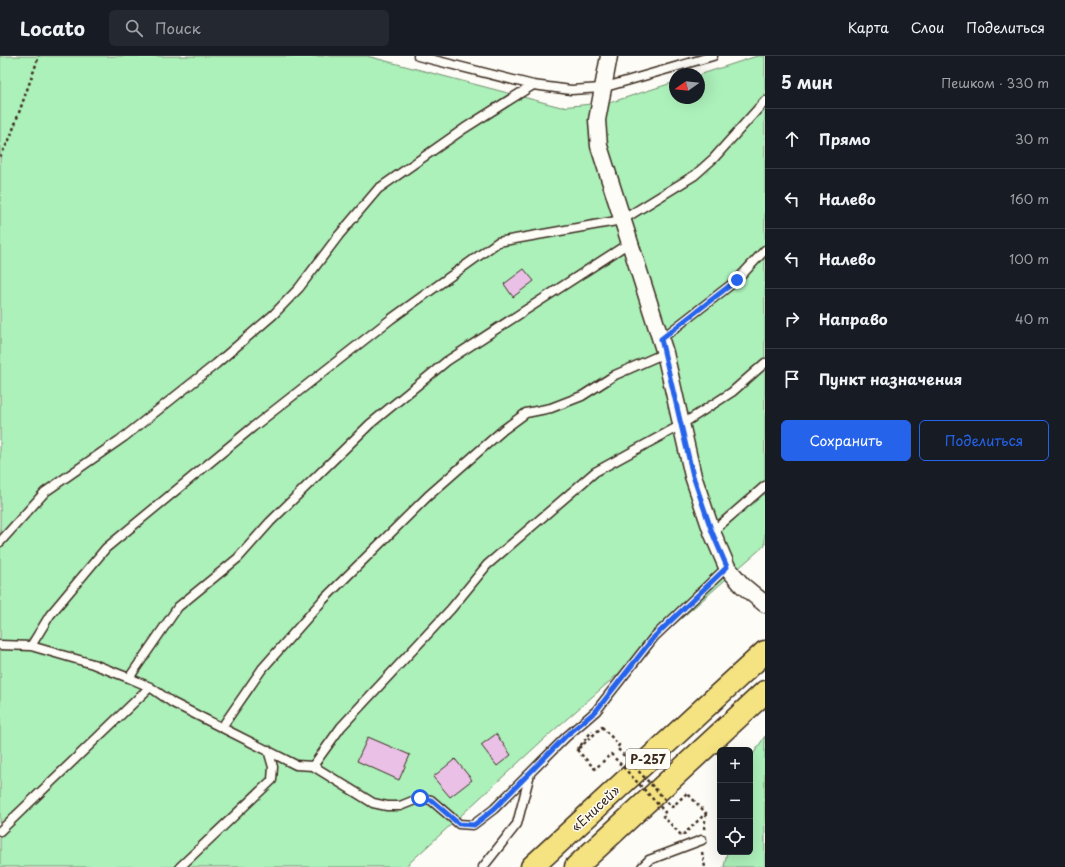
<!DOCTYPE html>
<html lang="ru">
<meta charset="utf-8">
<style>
:root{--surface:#171b24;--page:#242831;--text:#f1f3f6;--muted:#9ea1a6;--line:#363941;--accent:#2563eb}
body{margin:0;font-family:"Playpen Sans",sans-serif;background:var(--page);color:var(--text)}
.controls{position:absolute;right:12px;bottom:12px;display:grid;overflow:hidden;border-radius:6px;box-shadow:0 4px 16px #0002}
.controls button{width:36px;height:36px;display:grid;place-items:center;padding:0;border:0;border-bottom:1px solid var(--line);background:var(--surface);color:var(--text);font:20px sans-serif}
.compass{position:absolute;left:669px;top:12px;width:36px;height:36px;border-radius:50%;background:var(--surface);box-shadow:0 4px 16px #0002;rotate:256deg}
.stop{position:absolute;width:12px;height:12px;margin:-9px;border:3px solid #2563eb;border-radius:50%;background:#fff}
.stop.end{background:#2563eb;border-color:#fff;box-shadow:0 1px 4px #0008}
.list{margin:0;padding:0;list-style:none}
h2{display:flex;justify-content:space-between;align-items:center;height:52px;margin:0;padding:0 16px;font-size:17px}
h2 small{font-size:13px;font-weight:400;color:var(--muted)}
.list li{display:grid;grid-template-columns:26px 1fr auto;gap:12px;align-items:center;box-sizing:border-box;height:60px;padding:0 16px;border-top:1px solid var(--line)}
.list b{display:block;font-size:15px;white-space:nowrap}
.list em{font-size:13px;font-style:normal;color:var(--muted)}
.actions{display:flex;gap:8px;padding:12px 16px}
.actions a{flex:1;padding:9px 0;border:1px solid var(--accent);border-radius:6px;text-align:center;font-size:14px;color:var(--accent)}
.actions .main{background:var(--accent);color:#fff}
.icon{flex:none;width:22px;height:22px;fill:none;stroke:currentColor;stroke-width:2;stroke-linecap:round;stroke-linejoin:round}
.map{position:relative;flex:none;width:765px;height:811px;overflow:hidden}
header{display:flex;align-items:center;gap:24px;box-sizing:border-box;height:56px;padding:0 20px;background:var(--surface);border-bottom:1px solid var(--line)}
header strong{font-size:19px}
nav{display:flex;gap:22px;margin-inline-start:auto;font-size:14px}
.search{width:280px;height:36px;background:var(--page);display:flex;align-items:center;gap:10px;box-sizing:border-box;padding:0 14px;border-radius:6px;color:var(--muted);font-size:15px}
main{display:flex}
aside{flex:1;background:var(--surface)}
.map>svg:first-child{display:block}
.green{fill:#acf0ba;stroke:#748d6c}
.building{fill:#eac0e7;stroke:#3b2a1e}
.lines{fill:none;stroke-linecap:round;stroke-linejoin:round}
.service-casing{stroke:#3b2a1e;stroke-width:11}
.minor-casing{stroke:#3b2a1e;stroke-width:19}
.trunk-casing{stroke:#3b2a1e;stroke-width:25}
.path{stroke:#3b2a1e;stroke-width:2.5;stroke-dasharray:3 3;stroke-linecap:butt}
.service{stroke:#fdfcf7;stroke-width:8}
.minor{stroke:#fdfcf7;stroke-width:16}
.trunk{stroke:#f5e382;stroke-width:22}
.path-bridge{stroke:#3b2a1e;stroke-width:2.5;stroke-dasharray:3 3;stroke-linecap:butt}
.route{stroke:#2563eb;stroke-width:5}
.labels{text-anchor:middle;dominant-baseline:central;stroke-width:3;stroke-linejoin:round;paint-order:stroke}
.shield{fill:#fdfcf7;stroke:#75695f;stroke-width:1}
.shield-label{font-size:12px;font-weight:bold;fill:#3b2a1e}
.street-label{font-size:13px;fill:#3b2a1e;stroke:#fdfcf7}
</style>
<header>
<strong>Locato</strong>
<div class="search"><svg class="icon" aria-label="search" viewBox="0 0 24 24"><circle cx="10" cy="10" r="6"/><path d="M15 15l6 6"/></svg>Поиск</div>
<nav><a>Карта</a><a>Слои</a><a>Поделиться</a></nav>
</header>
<main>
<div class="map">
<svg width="765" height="811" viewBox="0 0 765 811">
<rect width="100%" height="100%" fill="#fdfcf7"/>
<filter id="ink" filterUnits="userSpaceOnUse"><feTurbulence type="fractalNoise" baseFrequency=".025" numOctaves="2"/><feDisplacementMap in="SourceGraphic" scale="8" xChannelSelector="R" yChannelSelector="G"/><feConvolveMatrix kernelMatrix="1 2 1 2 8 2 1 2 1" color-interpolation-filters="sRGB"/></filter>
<g filter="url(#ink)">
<path class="green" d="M0,0H367L561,51L612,46L675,26V42H699V19L757,0H765V489L544,683L405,811H0Z
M765,680V811H724L727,796H750V703Z"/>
<path class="building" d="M524,213L534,225L513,241L504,228Z
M496,678L511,699L497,710L481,689Z
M368,681L410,699L399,724L357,705Z
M455,703L472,724L450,741L433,721Z"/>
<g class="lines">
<g class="service-casing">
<path id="service" d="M418,0L533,29L571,34L602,32L713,0
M661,283L737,224L765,194
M712,476L765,430
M0,486L45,436L124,381L216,308L273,259L299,232L339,179L378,133L465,72L533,29
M0,589L31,590L93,608L129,622L150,631L173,647L296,709L313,710L373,747L387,750H400L420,742L431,744L459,768L473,769L494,753L566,681L596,655L654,581L727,511
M31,590L50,559L106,492L253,371L391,263L498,186L622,164L695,119L714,102L765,45
M129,622L178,551L238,502L270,466L370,368L447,305L629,187
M222,671L262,613L323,544L428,440L503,374L526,357L551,352L582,340L615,319L665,297
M313,710L341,671L451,553L487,509L595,416L681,369L732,336L765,307
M0,775L150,631
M180,811L272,724L273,711L268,694
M483,811L517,768L530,718
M642,811L649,804L702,784"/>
</g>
<g class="minor-casing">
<path id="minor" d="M609,0L597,64L599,90L665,297L693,420L712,476L727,511L742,529L765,548"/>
</g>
<g class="trunk-casing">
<path id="trunk" d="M532,811L765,596
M576,811L765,636"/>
</g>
<path class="path" d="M0,101L10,82L39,0
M577,694L592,675
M704,773L706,757
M702,796L705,811"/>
<use href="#service" class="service"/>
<use href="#minor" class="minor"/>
<use href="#trunk" class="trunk"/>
<path class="path-bridge" d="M602,671L619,689L617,692L672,751L687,737L706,757L682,780L662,759L665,756L611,698L595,713L577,694Z"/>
</g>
</g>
<g class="lines" filter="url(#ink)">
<path class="route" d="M420,742L431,744L459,768L474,769L494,753L566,680L596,655L654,581L727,511L712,476L693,420L661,283L737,224"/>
</g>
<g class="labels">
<rect class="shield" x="626" y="693" width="44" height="20" rx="3"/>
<g class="shield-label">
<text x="648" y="703">Р-257</text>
</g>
<g class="street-label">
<text transform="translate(595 752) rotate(-43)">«Енисей»</text>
</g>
</g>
</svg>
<div class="controls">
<button>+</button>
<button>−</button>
<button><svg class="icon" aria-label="locate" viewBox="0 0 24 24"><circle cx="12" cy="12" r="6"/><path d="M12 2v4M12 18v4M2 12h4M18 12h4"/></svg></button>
</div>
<svg class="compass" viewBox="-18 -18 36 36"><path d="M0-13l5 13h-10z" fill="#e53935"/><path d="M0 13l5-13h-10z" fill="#9ea1a6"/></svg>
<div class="stop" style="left:420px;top:742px"></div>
<div class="stop end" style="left:737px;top:224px"></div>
</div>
<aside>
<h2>5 мин<small>Пешком · 330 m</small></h2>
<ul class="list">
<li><svg class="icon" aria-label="ahead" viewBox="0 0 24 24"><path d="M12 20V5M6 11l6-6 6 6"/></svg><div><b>Прямо</b></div><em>30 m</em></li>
<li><svg class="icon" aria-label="left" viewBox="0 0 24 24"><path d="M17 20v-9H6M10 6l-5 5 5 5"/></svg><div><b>Налево</b></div><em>160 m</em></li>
<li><svg class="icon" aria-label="left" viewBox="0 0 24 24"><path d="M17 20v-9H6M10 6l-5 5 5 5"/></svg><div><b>Налево</b></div><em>100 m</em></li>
<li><svg class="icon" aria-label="right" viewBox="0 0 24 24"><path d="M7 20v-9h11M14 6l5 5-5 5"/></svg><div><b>Направо</b></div><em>40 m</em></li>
<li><svg class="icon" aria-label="arrive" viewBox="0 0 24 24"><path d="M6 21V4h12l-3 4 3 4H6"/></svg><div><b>Пункт назначения</b></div></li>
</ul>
<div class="actions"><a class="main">Сохранить</a><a>Поделиться</a></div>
</aside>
</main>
